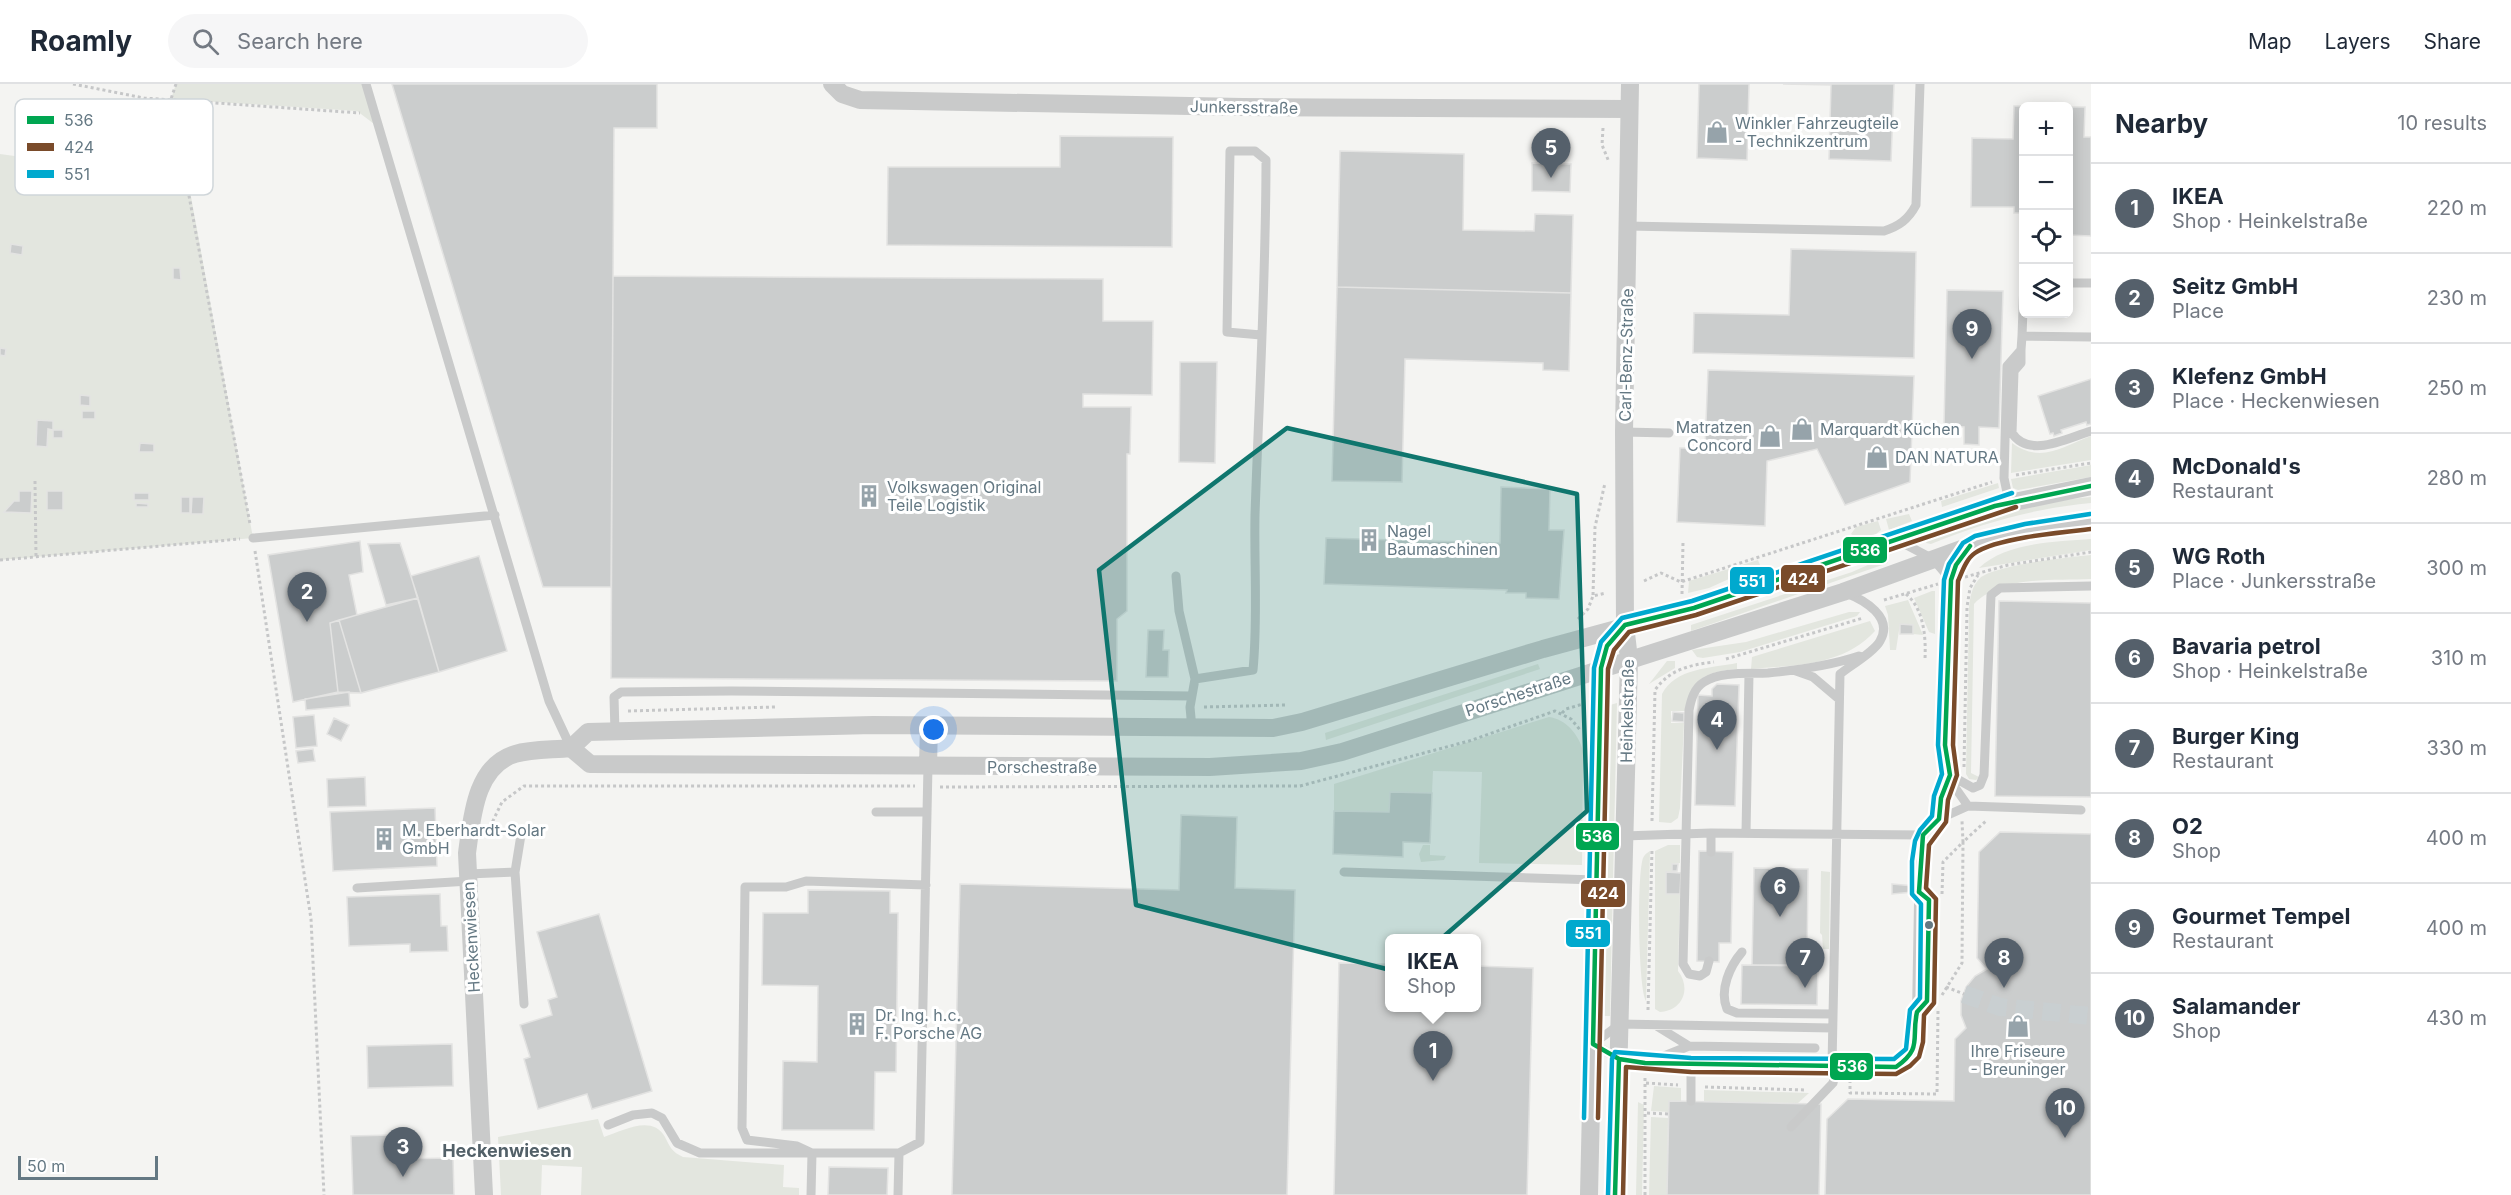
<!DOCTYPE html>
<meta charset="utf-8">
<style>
:root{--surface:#fff;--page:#f6f6f7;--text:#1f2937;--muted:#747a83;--line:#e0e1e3;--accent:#55606b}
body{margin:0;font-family:Inter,sans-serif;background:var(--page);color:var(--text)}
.controls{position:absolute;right:18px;top:18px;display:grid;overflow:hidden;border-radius:9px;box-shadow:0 3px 15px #0003}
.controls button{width:54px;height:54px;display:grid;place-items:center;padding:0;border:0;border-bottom:2px solid var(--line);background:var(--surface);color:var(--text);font:30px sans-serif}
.scale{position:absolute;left:18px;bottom:15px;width:140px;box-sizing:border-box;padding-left:6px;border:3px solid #647883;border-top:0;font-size:16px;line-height:21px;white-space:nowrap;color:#647883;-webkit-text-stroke:4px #fff;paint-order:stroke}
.you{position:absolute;left:934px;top:646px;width:21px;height:21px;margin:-15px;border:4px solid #fff;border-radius:50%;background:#1a73e8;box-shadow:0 0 0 9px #1a73e833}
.badge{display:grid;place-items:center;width:39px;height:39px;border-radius:50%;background:var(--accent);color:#fff;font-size:20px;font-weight:700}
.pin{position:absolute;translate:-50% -50px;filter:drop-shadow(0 2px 3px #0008)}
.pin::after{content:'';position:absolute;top:32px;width:21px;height:18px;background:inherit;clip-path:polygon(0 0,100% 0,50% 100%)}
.popup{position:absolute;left:1385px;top:850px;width:96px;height:78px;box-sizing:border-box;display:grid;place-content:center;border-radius:9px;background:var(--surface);filter:drop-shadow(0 2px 4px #0005);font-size:20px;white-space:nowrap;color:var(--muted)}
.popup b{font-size:22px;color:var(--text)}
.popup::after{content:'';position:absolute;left:50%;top:100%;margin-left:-12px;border:12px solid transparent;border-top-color:var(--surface)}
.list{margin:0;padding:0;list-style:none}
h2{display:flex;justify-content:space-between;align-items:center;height:78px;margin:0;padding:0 24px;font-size:26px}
h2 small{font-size:20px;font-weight:400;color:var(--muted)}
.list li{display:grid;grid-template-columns:39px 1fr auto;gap:18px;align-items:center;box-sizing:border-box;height:90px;padding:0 24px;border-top:2px solid var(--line)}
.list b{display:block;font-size:22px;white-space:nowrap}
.list p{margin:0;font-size:20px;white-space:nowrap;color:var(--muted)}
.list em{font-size:20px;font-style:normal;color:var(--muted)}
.icon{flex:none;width:33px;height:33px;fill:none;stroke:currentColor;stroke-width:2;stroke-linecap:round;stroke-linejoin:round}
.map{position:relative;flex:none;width:2091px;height:1111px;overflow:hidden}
header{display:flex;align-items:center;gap:36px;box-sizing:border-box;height:84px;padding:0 30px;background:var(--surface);border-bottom:2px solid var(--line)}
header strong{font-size:28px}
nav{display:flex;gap:33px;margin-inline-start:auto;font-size:21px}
.search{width:420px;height:54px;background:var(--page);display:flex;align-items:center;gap:15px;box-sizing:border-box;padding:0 21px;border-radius:33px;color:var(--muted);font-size:22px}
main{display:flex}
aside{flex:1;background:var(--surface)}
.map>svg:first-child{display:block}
.green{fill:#e3e6df}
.building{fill:#cbcdcd;stroke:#e3e3e2;stroke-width:1.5}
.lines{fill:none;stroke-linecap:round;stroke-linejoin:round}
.street-tunnel{stroke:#c9cfd1;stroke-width:18;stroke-dasharray:18 9;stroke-linecap:butt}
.path{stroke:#c6c7c8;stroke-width:3;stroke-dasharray:3 3;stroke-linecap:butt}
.lane{stroke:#c9caca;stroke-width:9}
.street{stroke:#c9caca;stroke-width:18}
.bus-1-casing{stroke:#fff;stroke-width:9}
.bus-2-casing{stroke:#fff;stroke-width:9}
.bus-3-casing{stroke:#fff;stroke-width:9}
.bus-1{stroke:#00a651;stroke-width:4.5}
.bus-2{stroke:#7a4b2a;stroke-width:4.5}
.bus-3{stroke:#00a9ce;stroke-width:4.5}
.marked{fill:#0f766e;fill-opacity:0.2;stroke:#0f766e;stroke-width:4.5;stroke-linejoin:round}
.bus-dot{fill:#647883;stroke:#fff;stroke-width:2}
.labels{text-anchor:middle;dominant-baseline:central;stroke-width:6;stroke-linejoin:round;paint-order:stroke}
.street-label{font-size:16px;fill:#647883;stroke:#fff}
.poi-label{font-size:16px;fill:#647883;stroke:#fff;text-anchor:start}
.neighbourhood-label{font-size:18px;font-weight:bold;fill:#526068;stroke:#fff}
.key{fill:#fff;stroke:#d0d6da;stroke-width:1.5}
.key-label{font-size:16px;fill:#647883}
.line-badge{stroke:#fff;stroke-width:2}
.badge-label{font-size:16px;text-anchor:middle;font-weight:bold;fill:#fff}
</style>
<header>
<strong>Roamly</strong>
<div class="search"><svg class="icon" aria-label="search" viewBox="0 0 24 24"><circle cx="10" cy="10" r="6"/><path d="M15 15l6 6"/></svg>Search here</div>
<nav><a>Map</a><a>Layers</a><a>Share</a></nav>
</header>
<main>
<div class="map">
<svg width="2091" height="1111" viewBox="0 0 2091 1111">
<rect width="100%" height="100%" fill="#f4f4f2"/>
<path class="green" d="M176,0H369L382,46L357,27L171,15Z
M0,70L188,96L253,454L0,476Z
M2091,352V376L2011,389L2012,359C2041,380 2061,363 2091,352Z
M2091,381V393L2018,406L2013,404L2011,395Z
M1998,399L1999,404L1942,423L1941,417Z
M2091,413V419C2036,424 1982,439 1931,460L1926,459L1928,455C1981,435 2035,418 2091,413Z
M1909,430L1912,437L1889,446L1886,435Z
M1878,437L1881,446L1876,450L1857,454L1851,450L1856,443Z
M2091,455V466L1979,484C2006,458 2055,458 2091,455Z
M2091,471V495C2052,497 2003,491 1974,520L1971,689L1979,693L1976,696L1969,695L1966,690L1969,524C1970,513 1972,502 1980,494C1995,481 2069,473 2091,471Z
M1886,473L1888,479L1691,547V541L1852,488Z
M1758,476L1760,481L1709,504L1688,509L1689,497Z
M1932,507H1935V550L1929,548L1914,514Z
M1908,516L1923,551L1913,550V541L1900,540L1896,566H1890L1888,531L1885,522Z
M1849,528H1860L1857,532L1740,568L1703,574L1697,573L1692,566L1746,558Z
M1870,537L1875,547C1843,582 1796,581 1751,585L1752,573Z
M1667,577H1675V584L1649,600Z
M1737,579V585C1704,588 1692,594 1685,627H1671V639H1684L1680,724L1678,734L1671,739L1659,738L1662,610C1675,584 1711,584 1737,579Z
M1538,580L1540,585L1326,656L1325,649Z
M1617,619L1610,932H1604L1610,621Z
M1549,633C1566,635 1579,651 1583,667L1582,781L1479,779L1482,688L1433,687L1432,709L1390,708L1389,728L1334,727V700Z
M1423,761H1430V771L1446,772L1444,776L1421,778L1419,770Z
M1668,761H1680V779L1672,780V789H1666V809L1680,810L1678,887C1692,905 1682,927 1660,928L1655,925V767Z
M1650,767L1646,917C1638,904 1637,790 1643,774C1645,770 1647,769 1650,767Z
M1821,787L1830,788L1829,865H1823L1822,851L1820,849Z
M1654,1002L1681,1004V1017H1669V1028L1651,1027Z
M1704,1006L1809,1009L1798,1019L1704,1018Z
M1638,1018L1644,1021L1642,1111H1636Z
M1651,1033L1668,1034L1667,1111H1649Z
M598,1035L604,1053C623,1047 652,1030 665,1053C670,1063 672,1068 683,1073L784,1081L783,1103L799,1104V1111H581L582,1083L542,1081L541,1111H501L498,1053Z"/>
<path class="building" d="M392,0H657V44H614L611,503H543Z
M1699,0H1749L1747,76L1697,74Z
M1783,0H1894L1891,77L1829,75L1831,1Z
M2014,22H2046H2024V129H2014V123H1971L1972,54L2013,55Z
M2068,23H2085L2084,53H2091V152L2068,151Z
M1060,52L1173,53L1172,163L887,161L888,83H1060Z
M1340,67L1464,70L1463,146L1534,147L1535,130L1573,131L1571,209L1337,203Z
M1532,79L1571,80L1570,108L1532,107Z
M11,160L23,162L22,171L10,169Z
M1791,165L1916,168L1914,274L1693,269L1694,229L1789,231Z
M173,184H180L181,196L173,195Z
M613,192L1103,195V237H1153L1152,311L1083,310V323H1131L1130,370H1127V527L1117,535V597L611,594Z
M1337,203L1571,209L1569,287L1543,286V279L1405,275L1402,398L1332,397Z
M1947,206L2003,207L1999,344L1979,343V361L1964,360V343L1944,342Z
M0,264L6,265L5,272L0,271Z
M1180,278H1217L1215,379L1179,378Z
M1708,286L1914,292L1910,398L1845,421L1817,365L1767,377L1765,442L1677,438L1680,364H1705Z
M2091,295V340L2087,341L2086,338L2061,346L2062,349L2054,352L2053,349L2050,350L2038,312Z
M80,311L90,312V322L80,321Z
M82,327H95V335H82Z
M37,336L53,337V346L48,345L47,363L36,362Z
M53,346H63V354H53Z
M140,359L154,360V368H139Z
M1501,403L1550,405L1549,446H1564L1559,515L1526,514V509H1506L1507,506L1324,500L1326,454L1500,459Z
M19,407H32L31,429L4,428L14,417H19Z
M47,407H63V426H47Z
M134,409H149V416H134Z
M181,413H190V429H181Z
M192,413H204L203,430H191Z
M136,419L148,420V423H136Z
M360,457L363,488L349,491L357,531L330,539L338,608L293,618L268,471Z
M400,459L418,514L386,521L368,460Z
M479,472L507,567L439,588L411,492Z
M418,514L439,588L361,609L339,536Z
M1999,517L2091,519V713L1995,712Z
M339,536L361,609L338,608L330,539Z
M1900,540L1913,541V550H1900Z
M1148,546H1164L1163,566H1169L1168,593H1146Z
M1717,600L1739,601L1735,722L1695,721L1698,611L1712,612V605Z
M349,608L350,622L306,626L305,615Z
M1673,628L1684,629V638L1672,637Z
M314,631L317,662L296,664L293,633Z
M334,634L349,641L341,657L327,650Z
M313,665L315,677L298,679L296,667Z
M365,693L366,722L328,723L327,695Z
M1390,708L1432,709L1430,759L1403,758V773L1333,770L1334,727L1389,728Z
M435,724L437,782L333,787L330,728Z
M1181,731L1237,733L1235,804L1295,806L1287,1111H952L960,800L1179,806Z
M2000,748L2091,750V1111H1825L1827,1035L1848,1015L1954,1017L1955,955L1966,944L1961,931V917L1966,903L1975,892L1987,885L1977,874L1979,768Z
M1699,767L1733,768L1731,859H1719V878L1697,877Z
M1672,780H1678L1677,787H1672Z
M1754,784L1808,785L1807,881H1752Z
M1666,788L1681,789L1680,810H1666Z
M1892,800L1914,802L1913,808L1892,810Z
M808,806L890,807V829H898L896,988H875L874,1046H782L783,977L817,978L818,902L762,901L763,829H808Z
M440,810L441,842H447L448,867L410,868V860L349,862L347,813Z
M599,830L652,1007L592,1025L587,1010L538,1025L524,975L530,973L520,941L552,931L548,916L557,913L537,848Z
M1339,879L1390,880V924H1476V882L1533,884L1527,1111H1334Z
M1742,881L1818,882L1817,921L1741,920Z
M452,960L453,1002L368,1004L367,962Z
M1669,1017L1821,1020L1819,1111H1667Z
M393,1051V1075L453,1074L454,1111H353L351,1052Z
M829,1083L888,1084L887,1111H828Z"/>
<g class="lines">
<path class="street-tunnel" d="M1964,910L2000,923L2091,932"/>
<path class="path" d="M73,0L144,14L360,29
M176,0L171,15L250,440
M1603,44L1602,61L1609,78
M2016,391L2091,379
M35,397L36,473
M255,467L311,835L324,1111
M0,476L240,455
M1965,493L2008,481L2091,468
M1644,497L1661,489L1681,498L1992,398
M1682,510L1683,458
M1906,510C1924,525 1926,553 1925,575
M1593,511L1595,443L1605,399
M1884,516L1938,500
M1578,535L1588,525L1593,512L1606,509
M1726,575L1863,534
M1204,623L1287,621
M628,627L775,623
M1562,629L1566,625L1583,620
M1964,683L1967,523L1970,504L1978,491
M940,703L1300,702L1469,657L1555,627L1571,635L1581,647
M1652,737L1655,606C1670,585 1690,581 1714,578
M490,743L502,718L524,702H915
M1942,810L1943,778L1963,758L1962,737
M1946,903L1964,910
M1942,911L1962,879L1963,758L1987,736
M1648,926L1652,765
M1850,996V1009L1937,1010L1938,926
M1646,999L1678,1001
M1705,1003L1806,1006
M1647,1029L1668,1030
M1645,1111V993"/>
<path class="lane" d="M366,0L549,617L571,664
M1627,142L1884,147C1899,142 1908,136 1916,121L1920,0
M2024,198L2022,252L2091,253
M2068,199H2091
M2021,266V279L2014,287L2012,349C2029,375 2067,354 2091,347
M1624,348L1669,349
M2009,418L2004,394L2007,282L2021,266L2022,252
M253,454L495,431
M1899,457L1933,475L1951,496
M1176,492L1179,527L1195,595
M1796,587L1813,593L1839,615
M1192,645L1190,623L1195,595L1253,586C1258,534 1254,482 1255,431C1259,313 1266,195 1266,76L1255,67H1230L1227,248L1261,251
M615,648L614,613L621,608L731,607L1191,612
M1950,691L1973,704L1980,701L1984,691L1991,511L2000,504L2091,502
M1968,722L1954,702L1945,671L1951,496L1956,481L1968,465
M876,728H927
M1939,735L1941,714L1950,691
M1746,749L1749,590
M1624,752L1711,749L1923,751
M1711,768V749
M515,788L521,751
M1344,788L1597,796
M468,790L515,788L524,920
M357,804L469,797
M1742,868C1730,882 1719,906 1727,925L1737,929L1833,930
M1709,877L1706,888L1700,892L1689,890L1683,880L1689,626C1691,616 1694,604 1704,598C1721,587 1748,590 1768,589C1799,586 1829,582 1859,572
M1917,928L1927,917L1929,816L1919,808
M1655,941L1689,962
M1832,944L1620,940L1593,960L1619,975L1645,979L1896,983L1910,972L1916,958L1919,791L1923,751L1939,735L1968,722L2081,726
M1649,978L1689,962L1815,964
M1691,981V1017
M1832,981L1840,590C1850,582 1875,567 1880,557C1894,533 1864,516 1846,509
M608,1041L633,1031L652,1029L662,1034L677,1059L700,1069H899L920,1058L928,682
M1791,1043L1833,999L1837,981
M811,1111L812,1069L797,1062L747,1056L742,1044L745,803H786L806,797L926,801
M898,1111L899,1069"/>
<path class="street" d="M832,0L842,10L860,16L1243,23L1629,25
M571,664L590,680L1210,683L1301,677L1342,668L1843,508L1970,462L2020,448L2091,437
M571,664L588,648L873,641L1273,644L1302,638L1543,565L1694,524L1995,422L2091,402
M928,682L929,642
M484,1111L467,769C472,734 475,682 515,670C532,665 553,666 571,664
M1589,1111L1601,584L1607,562L1625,541
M1615,1111L1629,575L1625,541L1624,348L1630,0"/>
<g class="bus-1-casing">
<path id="bus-1" d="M1919,808L1929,816L1927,917L1917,928C1911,955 1923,964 1896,983L1645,979L1619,975L1593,960L1601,584L1607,562L1625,541L1694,524L1995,422L2091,402
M1919,808L1923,751L1939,735L1941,714L1950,691L1945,661L1951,496L1956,481L1970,462
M1615,1111L1619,975"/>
</g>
<g class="bus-2-casing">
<path id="bus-2" d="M1598,1034L1608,585L1614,566L1629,548L1696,531L2016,423
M1623,1111L1626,983L1691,988L1896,990L1910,982L1919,973L1923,958L1924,931L1934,919L1936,815L1926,804L1929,761L1946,738L1948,716L1957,691L1953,661L1958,497C1962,488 1966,475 1975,469C1997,454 2063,448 2091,445"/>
</g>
<g class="bus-3-casing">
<path id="bus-3" d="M1584,1034L1594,584L1601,558L1622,534L1692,517L2012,409
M1608,1111L1612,975L1615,968L1691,974L1894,975L1906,965L1910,926L1920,914L1921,820L1912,810V777L1915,757L1920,746L1932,732L1934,712L1942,690L1938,661L1944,496L1949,480L1963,459L1975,452L2025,440L2090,430"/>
</g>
<use href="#bus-1" class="bus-1"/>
<use href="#bus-2" class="bus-2"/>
<use href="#bus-3" class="bus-3"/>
</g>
<path class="marked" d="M1287,344L1577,410L1587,727L1402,889L1136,821L1099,486Z"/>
<defs>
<g id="shop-bare" transform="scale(1.8)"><path d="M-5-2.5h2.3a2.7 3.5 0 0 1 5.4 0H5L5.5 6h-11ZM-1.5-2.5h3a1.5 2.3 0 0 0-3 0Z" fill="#96a3aa" stroke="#fff" stroke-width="2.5" paint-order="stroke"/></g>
<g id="building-bare" transform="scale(1.8)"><path d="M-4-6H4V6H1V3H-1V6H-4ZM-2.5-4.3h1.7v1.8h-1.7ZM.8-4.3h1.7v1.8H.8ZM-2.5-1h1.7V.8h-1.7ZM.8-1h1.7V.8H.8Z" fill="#96a3aa" stroke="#fff" stroke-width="2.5" paint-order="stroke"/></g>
</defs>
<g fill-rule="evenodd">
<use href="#shop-bare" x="1717" y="48"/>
<use href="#shop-bare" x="1802" y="345"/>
<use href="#shop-bare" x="1770" y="352"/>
<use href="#shop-bare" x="1877" y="373"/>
<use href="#building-bare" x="869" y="412"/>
<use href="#building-bare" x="1369" y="456"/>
<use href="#building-bare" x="384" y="755"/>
<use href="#building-bare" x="857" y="940"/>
<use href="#shop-bare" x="2018" y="942"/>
</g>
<circle class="bus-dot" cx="1929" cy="841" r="5"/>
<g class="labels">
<g class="street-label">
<text transform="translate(1244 23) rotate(1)">Junkersstraße</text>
<text transform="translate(1626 271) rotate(-89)">Carl-Benz-Straße</text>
<text transform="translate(1518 610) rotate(-18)">Porschestraße</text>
<text transform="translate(1627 627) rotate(-89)">Heinkelstraße</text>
<text x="1042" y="683">Porschestraße</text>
<text transform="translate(471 853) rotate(-93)">Heckenwiesen</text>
</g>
<g class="poi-label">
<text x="1735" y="39">Winkler Fahrzeugteile<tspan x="1735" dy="18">- Technikzentrum</tspan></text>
<text x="1752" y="343" text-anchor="end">Matratzen<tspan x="1752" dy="18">Concord</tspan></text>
<text x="1820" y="345">Marquardt Küchen</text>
<text x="1895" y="373">DAN NATURA</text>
<text x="887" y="403">Volkswagen Original<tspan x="887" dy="18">Teile Logistik</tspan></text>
<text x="1387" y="447">Nagel<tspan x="1387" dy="18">Baumaschinen</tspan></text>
<text x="402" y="746">M. Eberhardt-Solar<tspan x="402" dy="18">GmbH</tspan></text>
<text x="875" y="931">Dr. Ing. h.c.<tspan x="875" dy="18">F. Porsche AG</tspan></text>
<text x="2018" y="967" text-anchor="middle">Ihre Friseure<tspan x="2018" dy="18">- Breuninger</tspan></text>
</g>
<g class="neighbourhood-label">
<text x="507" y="1066">Heckenwiesen</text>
</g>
</g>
<rect x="15" y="15" width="198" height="96" rx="9" class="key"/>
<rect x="27" y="32" width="27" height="8" fill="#00a651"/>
<rect x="27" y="59" width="27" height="8" fill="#7a4b2a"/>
<rect x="27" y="86" width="27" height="8" fill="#00a9ce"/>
<g class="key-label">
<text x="64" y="42">536</text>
<text x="64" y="69">424</text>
<text x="64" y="96">551</text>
</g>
<g class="line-badge">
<rect x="1842" y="452" width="46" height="28" rx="6" fill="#00a651"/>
<rect x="1780" y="480" width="46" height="29" rx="6" fill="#7a4b2a"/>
<rect x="1729" y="482" width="46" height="29" rx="6" fill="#00a9ce"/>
<rect x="1575" y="738" width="45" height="29" rx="6" fill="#00a651"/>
<rect x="1580" y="795" width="46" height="29" rx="6" fill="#7a4b2a"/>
<rect x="1565" y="835" width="46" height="29" rx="6" fill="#00a9ce"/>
<rect x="1829" y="968" width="45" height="29" rx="6" fill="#00a651"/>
</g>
<g class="badge-label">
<text x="1865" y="472">536</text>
<text x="1803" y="501">424</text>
<text x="1752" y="503">551</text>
<text x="1597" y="758">536</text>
<text x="1603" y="815">424</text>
<text x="1588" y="855">551</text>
<text x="1852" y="988">536</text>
</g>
</svg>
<div class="controls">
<button>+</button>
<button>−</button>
<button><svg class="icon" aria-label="locate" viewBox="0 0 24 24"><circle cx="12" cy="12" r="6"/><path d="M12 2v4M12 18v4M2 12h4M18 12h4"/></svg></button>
<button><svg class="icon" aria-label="layers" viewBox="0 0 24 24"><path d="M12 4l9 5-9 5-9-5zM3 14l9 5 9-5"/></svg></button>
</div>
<div class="scale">50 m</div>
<div class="you"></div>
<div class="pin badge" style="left:1433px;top:997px">1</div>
<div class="popup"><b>IKEA</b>Shop</div>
<div class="pin badge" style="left:307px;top:538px">2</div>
<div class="pin badge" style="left:403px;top:1093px">3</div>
<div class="pin badge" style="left:1717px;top:666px">4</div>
<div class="pin badge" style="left:1551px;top:94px">5</div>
<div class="pin badge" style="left:1780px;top:833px">6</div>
<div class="pin badge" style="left:1805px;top:904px">7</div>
<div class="pin badge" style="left:2004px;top:904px">8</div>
<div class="pin badge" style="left:1972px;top:275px">9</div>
<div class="pin badge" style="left:2065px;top:1054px">10</div>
</div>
<aside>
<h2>Nearby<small>10 results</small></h2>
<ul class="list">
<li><span class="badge">1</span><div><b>IKEA</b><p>Shop · Heinkelstraße</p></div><em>220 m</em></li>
<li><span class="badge">2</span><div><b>Seitz GmbH</b><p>Place</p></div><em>230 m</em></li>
<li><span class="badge">3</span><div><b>Klefenz GmbH</b><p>Place · Heckenwiesen</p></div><em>250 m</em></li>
<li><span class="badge">4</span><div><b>McDonald's</b><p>Restaurant</p></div><em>280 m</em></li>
<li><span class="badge">5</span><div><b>WG Roth</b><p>Place · Junkersstraße</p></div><em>300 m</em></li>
<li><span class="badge">6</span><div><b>Bavaria petrol</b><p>Shop · Heinkelstraße</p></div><em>310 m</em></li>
<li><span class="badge">7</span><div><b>Burger King</b><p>Restaurant</p></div><em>330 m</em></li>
<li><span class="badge">8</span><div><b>O2</b><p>Shop</p></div><em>400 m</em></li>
<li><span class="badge">9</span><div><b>Gourmet Tempel</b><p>Restaurant</p></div><em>400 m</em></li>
<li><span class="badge">10</span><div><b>Salamander</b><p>Shop</p></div><em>430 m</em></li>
</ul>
</aside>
</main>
